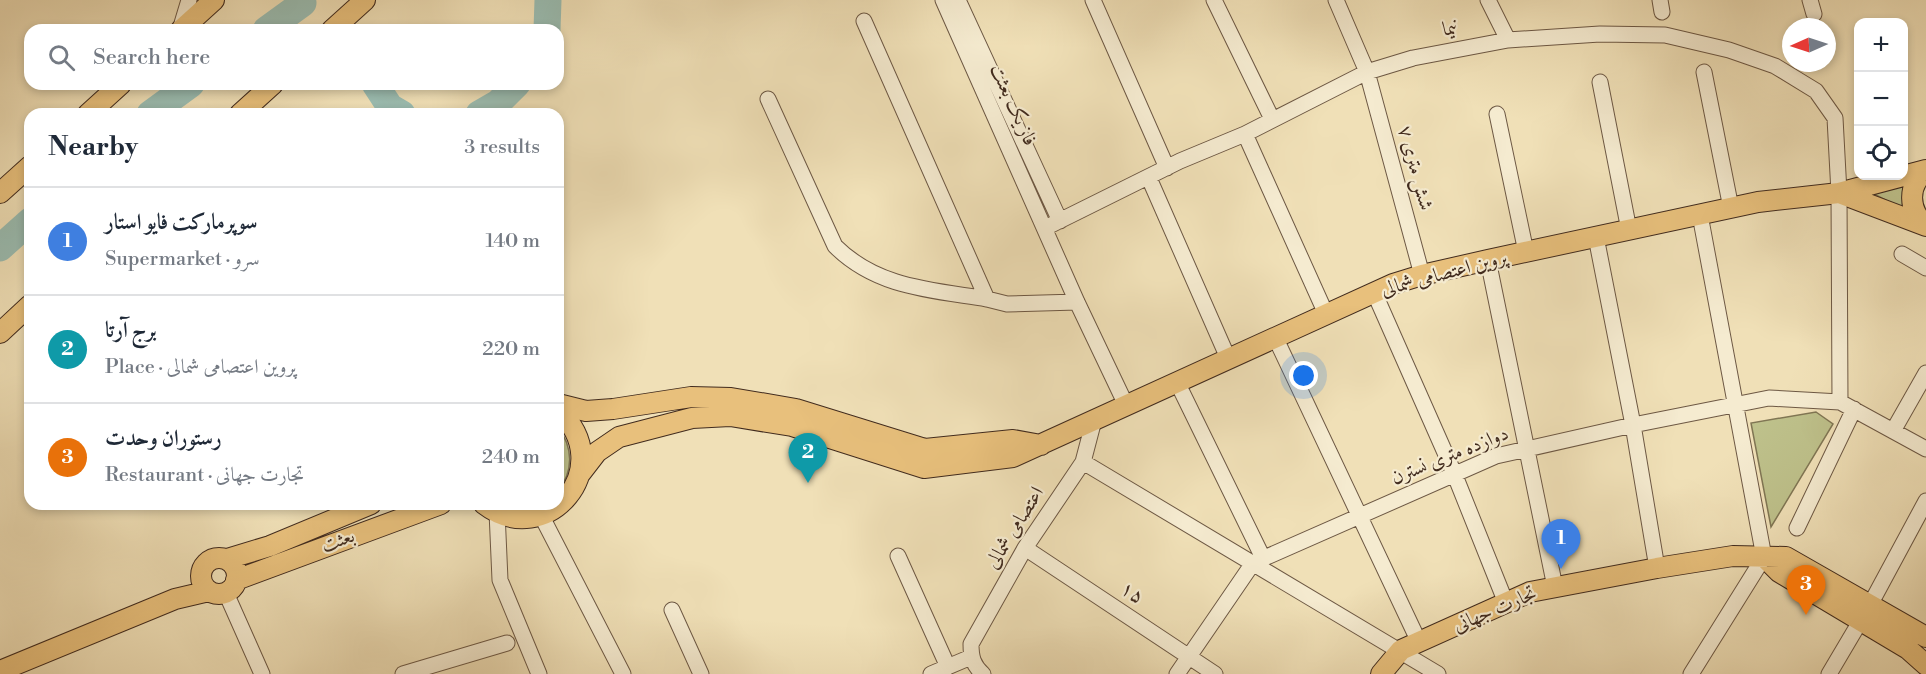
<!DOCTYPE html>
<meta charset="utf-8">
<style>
:root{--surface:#fff;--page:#f2f2f3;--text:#1f2937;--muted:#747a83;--line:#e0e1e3;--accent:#d93025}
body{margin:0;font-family:"Libre Bodoni",Amiri,serif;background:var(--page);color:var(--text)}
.controls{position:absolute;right:18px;top:18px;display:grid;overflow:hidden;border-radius:12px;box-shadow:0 3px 9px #0003}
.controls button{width:54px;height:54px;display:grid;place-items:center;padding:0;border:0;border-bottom:2px solid var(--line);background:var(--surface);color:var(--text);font:30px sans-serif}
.compass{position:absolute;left:1782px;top:18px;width:54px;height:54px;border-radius:50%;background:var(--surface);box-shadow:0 3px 9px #0003;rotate:267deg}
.you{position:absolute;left:1304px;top:376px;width:21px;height:21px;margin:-15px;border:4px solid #fff;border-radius:50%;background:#1a73e8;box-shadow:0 0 0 9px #1a73e833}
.badge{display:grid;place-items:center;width:39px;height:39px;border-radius:50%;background:var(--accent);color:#fff;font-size:20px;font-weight:700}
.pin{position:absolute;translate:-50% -50px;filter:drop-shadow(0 2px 3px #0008)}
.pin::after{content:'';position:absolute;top:32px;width:21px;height:18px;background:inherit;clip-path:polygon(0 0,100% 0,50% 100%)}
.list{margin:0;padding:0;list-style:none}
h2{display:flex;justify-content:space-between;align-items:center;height:78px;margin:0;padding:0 24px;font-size:26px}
h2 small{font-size:20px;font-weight:400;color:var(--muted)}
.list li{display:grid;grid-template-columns:39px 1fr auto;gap:18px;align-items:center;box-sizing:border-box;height:108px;padding:0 24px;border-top:2px solid var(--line)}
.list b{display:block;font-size:22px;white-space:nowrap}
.list p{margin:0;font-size:20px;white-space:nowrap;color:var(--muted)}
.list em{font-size:20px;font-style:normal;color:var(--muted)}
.icon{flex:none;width:33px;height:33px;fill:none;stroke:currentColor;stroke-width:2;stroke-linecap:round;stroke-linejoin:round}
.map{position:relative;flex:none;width:1926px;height:674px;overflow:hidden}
.search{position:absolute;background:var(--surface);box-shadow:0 3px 9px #0003;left:24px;top:24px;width:540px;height:66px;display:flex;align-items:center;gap:15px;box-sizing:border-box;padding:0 21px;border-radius:18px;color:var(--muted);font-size:22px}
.panel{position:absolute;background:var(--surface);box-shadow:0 3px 9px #0003;left:24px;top:108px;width:540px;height:402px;border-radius:18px}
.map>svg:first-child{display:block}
.green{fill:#bec18b;stroke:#807654;stroke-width:1.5}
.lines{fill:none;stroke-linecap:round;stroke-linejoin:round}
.river{stroke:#9abdb2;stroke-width:27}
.minor-casing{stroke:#6d5844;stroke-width:17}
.major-casing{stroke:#412b1e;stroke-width:22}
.minor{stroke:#f5ebd0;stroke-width:15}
.major{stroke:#e8c07c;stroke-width:20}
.labels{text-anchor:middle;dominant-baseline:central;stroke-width:4.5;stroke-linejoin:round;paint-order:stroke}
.street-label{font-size:20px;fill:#412b1e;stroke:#f5ebd0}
</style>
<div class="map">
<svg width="1926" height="674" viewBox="0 0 1926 674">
<rect width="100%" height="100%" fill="#f0e0b7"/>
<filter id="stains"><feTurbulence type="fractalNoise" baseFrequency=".00333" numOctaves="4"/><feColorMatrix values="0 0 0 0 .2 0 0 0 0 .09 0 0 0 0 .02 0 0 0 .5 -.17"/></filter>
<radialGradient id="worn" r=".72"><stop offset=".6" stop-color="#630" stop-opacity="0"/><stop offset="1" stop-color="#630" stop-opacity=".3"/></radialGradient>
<path class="green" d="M1909,182L1906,211L1874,194Z
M1816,412L1833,424L1771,527L1751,423Z
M558,427C573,447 574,471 558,491Z"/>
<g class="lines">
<path class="river" d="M266,30L303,3
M547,30L548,0
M375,84L390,107L402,114
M150,114L191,84
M479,114L498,103L517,84
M0,248L30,221"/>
<g class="minor-casing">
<path id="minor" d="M943,0L1077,302L1126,405
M958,0L1060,221
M1093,0L1167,168
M1214,0L1272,119
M1336,0L1367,72L1422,275
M1488,0L1508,40
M1660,0L1662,12
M1810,0L1814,14
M864,21L987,299L1007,304L1077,302
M180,30L189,0
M1704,72L1731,208
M1600,82L1629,230
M768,99L835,246C877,288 932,290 987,299
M1497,114L1526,252
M1245,134L1326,314
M1149,178L1228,358
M1045,228L1180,161L1245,134L1367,72L1413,58L1508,40L1600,34L1665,35L1729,50L1775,66L1816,91L1835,118L1839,193L1840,402
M1596,237L1633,425L1657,568
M1902,254L1926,268
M1488,260L1555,587
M1374,292L1454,473L1506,603
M1275,337L1419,642
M1177,382L1263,558
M1893,431L1926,373
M1083,462L1438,674
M497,512L500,580L539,674
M541,515L623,674
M1797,528L1854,409
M1025,548L1215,674
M898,556L948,667
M226,593L262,674
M1870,605L1926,501
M672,610L701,674
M403,674L507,643
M931,674L971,657
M983,674C973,665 971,657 971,644L1025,548L1083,462L1094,420
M1177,674L1253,563L1496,456L1633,425L1769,398L1840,402L1926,449
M1691,674L1764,557L1700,215
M1829,674L1861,620"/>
</g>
<g class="major-casing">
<path id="major" d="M181,30L214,0
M332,30L365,0
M88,114L121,84
M240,114L273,84
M1926,171C1907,185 1908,211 1926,225
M0,193L30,166
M1839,193L1926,226
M0,333L30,305
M558,404L586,411L613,409L691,397L731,398L796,409L925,449L1013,440L1041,445
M580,474L597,452L619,437L692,418L730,416L792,426L924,468L1013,457L1393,284L1422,275L1488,260L1758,202L1839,193L1926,170
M484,504C546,552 620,467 558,410
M1764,557L1779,572L1908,649L1926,665
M201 576a18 18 0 1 1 36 0a18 18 0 1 1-36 0Z
M227,559L270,546L371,504
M236,580L441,504
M0,671L175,599L209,591
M1381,674L1401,650L1530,592L1657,568L1733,556L1786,557L1926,637"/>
</g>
<use href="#minor" class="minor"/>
<use href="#major" class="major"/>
</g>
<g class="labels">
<g class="street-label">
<text transform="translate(1450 29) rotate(-10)">نیما</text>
<text transform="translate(1013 105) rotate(66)">فاز یک بعثت</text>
<text transform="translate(1415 168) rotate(75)">۷ شش متری</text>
<text transform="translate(1444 274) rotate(-15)">پروین اعتصامی شمالی</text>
<text transform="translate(1450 456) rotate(-22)">دوازده متری نسترن</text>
<text transform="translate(1015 528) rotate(-58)">اعتصامی شمالی</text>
<text transform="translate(338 541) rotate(-20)">بعثت</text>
<text transform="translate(1132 593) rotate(34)">۱۵</text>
<text transform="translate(1495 610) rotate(-23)">تجارت جهانی</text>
</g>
</g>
<rect width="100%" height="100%" filter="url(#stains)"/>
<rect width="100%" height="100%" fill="url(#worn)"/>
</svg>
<div class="controls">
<button>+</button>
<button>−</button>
<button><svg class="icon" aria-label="locate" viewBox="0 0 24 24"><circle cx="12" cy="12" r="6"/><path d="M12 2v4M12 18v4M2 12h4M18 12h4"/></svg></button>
</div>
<svg class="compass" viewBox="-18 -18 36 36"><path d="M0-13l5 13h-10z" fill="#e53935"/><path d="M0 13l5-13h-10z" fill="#747a83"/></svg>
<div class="you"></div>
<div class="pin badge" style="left:1561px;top:569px;background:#3f7fe0">1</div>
<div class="pin badge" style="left:808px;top:483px;background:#0f9aa8">2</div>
<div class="pin badge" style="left:1806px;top:615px;background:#e8710a">3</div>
<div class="search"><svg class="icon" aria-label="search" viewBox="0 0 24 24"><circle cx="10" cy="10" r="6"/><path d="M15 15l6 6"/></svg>Search here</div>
<section class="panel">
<h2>Nearby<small>3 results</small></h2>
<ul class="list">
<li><span class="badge" style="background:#3f7fe0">1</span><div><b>سوپرمارکت فایو استار</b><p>Supermarket · سرو</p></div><em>140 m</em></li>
<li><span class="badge" style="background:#0f9aa8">2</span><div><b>برج آرتا</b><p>Place · پروین اعتصامی شمالی</p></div><em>220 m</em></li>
<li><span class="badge" style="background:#e8710a">3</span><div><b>رستوران وحدت</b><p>Restaurant · تجارت جهانی</p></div><em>240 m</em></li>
</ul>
</section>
</div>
